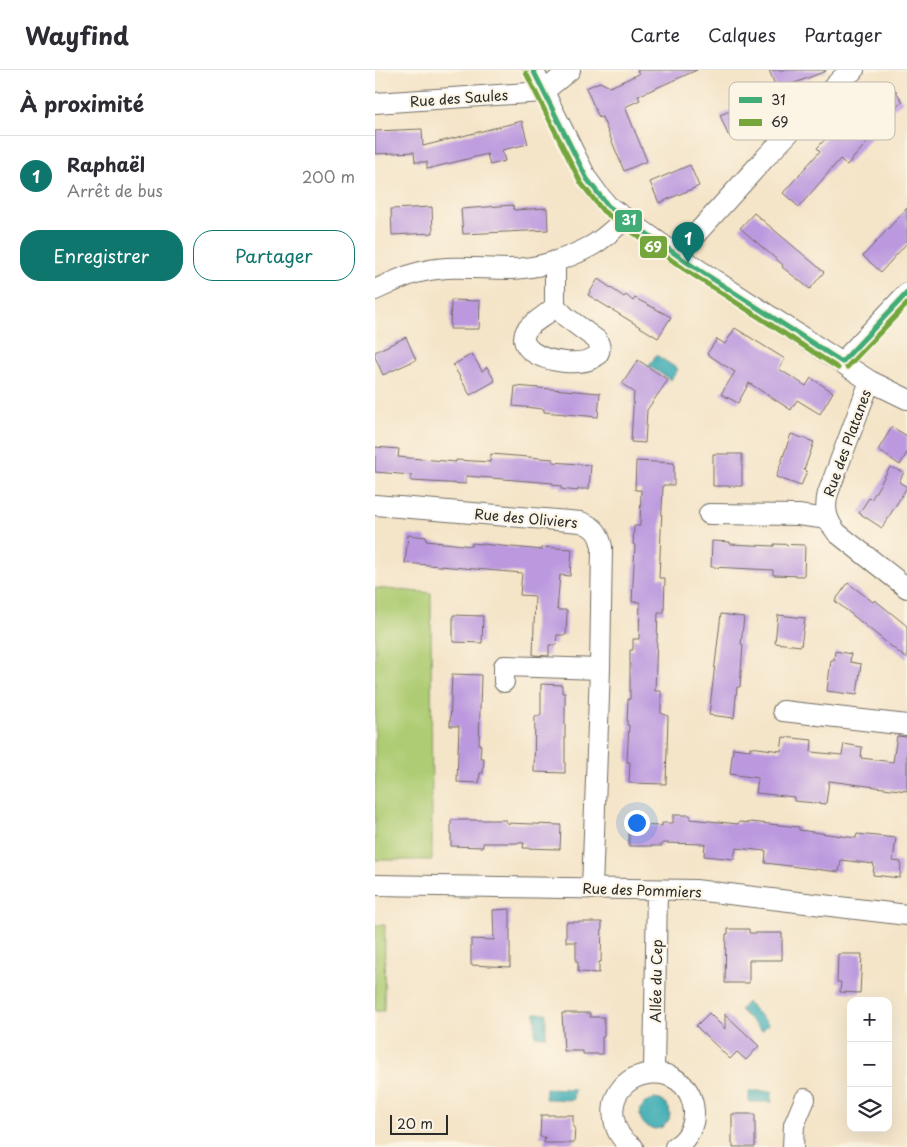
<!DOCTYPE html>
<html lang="fr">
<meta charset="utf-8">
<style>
:root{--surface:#fff;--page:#f7f7f7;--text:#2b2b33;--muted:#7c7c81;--line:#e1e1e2;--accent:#0f766e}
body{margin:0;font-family:"Playpen Sans",sans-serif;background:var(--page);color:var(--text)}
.controls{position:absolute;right:15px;bottom:15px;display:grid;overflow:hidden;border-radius:10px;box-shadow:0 5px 20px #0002}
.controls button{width:45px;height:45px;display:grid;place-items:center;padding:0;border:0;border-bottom:1px solid var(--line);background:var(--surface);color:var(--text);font:25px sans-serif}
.scale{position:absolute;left:15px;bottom:12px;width:58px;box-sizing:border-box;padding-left:5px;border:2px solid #2b2b2b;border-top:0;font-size:14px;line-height:18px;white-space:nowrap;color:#2b2b2b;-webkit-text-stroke:4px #fcf5e5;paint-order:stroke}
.you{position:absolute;left:261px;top:752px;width:18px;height:18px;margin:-12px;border:4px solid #fff;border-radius:50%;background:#1a73e8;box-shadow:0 0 0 8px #1a73e833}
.badge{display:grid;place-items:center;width:32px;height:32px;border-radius:50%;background:var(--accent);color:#fff;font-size:16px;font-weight:700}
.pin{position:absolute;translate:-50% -41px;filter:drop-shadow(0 1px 2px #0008)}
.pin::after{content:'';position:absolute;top:26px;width:18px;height:15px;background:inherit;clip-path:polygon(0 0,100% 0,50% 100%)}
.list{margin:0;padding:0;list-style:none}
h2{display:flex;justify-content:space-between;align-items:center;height:65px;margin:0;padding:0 20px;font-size:21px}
h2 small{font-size:16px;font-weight:400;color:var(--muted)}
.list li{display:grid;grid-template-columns:32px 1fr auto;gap:15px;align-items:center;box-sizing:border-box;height:80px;padding:0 20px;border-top:1px solid var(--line)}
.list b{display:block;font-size:19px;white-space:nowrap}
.list p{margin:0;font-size:16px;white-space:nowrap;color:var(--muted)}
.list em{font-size:16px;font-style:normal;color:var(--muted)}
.actions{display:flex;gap:10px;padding:15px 20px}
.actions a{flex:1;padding:11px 0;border:1px solid var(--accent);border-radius:20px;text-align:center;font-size:18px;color:var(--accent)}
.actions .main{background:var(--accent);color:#fff}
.icon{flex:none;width:28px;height:28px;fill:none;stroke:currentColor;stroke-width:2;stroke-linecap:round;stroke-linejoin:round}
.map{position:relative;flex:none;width:532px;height:1077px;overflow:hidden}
header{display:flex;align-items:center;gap:30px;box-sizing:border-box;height:70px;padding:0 25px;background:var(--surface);border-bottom:1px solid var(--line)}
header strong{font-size:24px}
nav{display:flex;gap:28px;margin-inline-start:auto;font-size:18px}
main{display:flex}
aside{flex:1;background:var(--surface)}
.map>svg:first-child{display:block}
.green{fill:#aecc73;stroke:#6c7c4f}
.water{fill:#3aacb3;stroke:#326c6f}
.building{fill:#bc99df}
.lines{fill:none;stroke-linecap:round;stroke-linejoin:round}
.minor-casing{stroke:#716c62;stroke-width:22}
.minor{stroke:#fff;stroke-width:20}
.bus-1-casing{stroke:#fcf5e5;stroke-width:9}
.bus-2-casing{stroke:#fcf5e5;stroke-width:9}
.bus-1{stroke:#42ac77;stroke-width:5}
.bus-2{stroke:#75a63c;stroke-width:5}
.labels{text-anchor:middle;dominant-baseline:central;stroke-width:4.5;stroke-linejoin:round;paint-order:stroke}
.street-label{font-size:14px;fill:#2b2b2b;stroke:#fcf5e5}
.key{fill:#fcf5e5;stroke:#bdb8ad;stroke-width:1}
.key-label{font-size:14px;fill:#2b2b2b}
.line-badge{stroke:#fcf5e5;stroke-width:2}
.badge-label{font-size:14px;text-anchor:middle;font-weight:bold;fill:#fff}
</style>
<header>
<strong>Wayfind</strong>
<nav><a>Carte</a><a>Calques</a><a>Partager</a></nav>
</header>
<main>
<aside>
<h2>À proximité<small></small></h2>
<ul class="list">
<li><span class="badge">1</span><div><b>Raphaël</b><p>Arrêt de bus</p></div><em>200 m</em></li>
</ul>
<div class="actions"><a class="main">Enregistrer</a><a>Partager</a></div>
</aside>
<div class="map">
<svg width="532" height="1077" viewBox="0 0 532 1077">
<rect width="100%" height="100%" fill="#fcf5e5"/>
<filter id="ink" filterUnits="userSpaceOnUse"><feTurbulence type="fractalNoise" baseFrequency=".02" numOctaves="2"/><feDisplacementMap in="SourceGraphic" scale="10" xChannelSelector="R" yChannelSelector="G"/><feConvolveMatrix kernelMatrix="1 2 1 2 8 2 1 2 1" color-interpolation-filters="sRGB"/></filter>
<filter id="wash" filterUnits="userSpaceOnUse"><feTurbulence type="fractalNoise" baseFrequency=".0096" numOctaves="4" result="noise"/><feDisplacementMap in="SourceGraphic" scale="20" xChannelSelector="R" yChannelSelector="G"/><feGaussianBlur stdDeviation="1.12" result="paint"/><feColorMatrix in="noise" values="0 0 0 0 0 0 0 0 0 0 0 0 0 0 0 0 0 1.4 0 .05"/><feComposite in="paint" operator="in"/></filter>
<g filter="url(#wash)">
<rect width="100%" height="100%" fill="#f4e4c8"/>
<path class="green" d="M0,518L56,523L57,790H0Z
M0,855H10L9,941H0Z"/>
<path class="water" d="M281,285L303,299L296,310L274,296Z
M372,932L394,954L387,961L365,940Z
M160,943H171V966H160Z
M171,1018L199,1019L198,1030L170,1029Z
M374,1021H397V1032H374Z
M265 1044a15 15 0 1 1 30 0a15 15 0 1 1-30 0Z"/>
<g id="blocks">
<path class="building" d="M262,0H322L263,26L265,30L250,37L272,91L249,101L227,47L224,48L211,18L225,12L235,17L264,4Z
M394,0H451V1L402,20Z
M516,14L528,32L488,58L497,67L472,95L465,89L424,137L408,123L445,81L442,78L480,37Z
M381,30L389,51L353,65L345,45Z
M147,51L153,74L127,80L130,91L115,95L112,84L52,99V92H40L39,82L0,84V61L47,59L48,76Z
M315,95L324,116L284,133L275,112Z
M138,135L139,140L172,138L173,160L88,164L86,139Z
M57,137L58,163L17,165L16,139Z
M532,138V173L506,202L488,186Z
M379,143L449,202L435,219L407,197L408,195L365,158Z
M223,209L249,227L251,225L258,231L260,228L296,247L283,268L213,225Z
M76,230L105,231L104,259H75Z
M360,258L410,289L404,299L431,316L436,308L458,322L445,344L422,330L416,340L374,313L363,333L346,324L360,302L332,284L342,269L350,274Z
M31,267L41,290L8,305L0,287V282Z
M97,284L107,301L112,297L120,311L95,325L78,295Z
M263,290L293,310L272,340L270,373L256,372L259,322L247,314Z
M140,316L225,323L223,347L169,342V339L138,336Z
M517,357L532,366V383L525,395L503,380Z
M416,364L439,372L429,400L432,401L426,416L401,407Z
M0,377L24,379L23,387L81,392V390L115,392L116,384L178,389V392L216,395L214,419H203V421L186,419V416L178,415V413L91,406V414L36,411V405L0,402Z
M338,384H367V416H338Z
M261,391L299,393V415H288L284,508H290L289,543H283L280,621H286V643L293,646L291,714L254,713L255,692H252L254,655H252L253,629H255V580H258V569H264L265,532H257L260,475L258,474L259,456H265L266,420H260Z
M515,397L529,402L524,412L532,417L507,458L484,443L494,428L496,430Z
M33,465L51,467V471L97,476V473L167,480V477L197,479L195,506L185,505L182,540H192L191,565H182L181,575H174V586L158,585L160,526L145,525L147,503L30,493Z
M337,471L355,472V474L399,476V474L430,475L429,506L398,505V500L336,497Z
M473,513L498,532L500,530L532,556V589L460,531Z
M346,544L369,547L366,574L368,575L366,602L365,617H362L359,648L334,645Z
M78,545L108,546L107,573L78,572Z
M403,545L430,548L426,576L400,573Z
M460,581L476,584L475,592L486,594L482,625L452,621L456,590H459Z
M77,604L106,605L104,675H106L105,688H109L108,703H105L104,713L82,712L84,656H75Z
M166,614L187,615V623H190V703L159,702L160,646L166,645Z
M522,666L532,667V721L454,711L451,734L419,731V727L381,723L383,708L355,704L358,678L375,680V677L406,681L408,667L437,670L436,682L467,685L469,674L487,677L486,688L518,692Z
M298,745H315V749L363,754L364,752L375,753V752L424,757V760L481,768L482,764L521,768L518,791L526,792L525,808L498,805L499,794L466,790L464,802L390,793L391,781L361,778L359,789L329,786L330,774L287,773V776H254V755L287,756V753H298Z
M76,750H131V753L186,755L185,779L148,778L149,773H108V777L76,776Z
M135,839V897L96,895V869L119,870L118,840Z
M191,852H227L226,892H224V903L203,902V892H201V872H191Z
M353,859H374V863H407V890H374V913H350L351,864H353Z
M463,884H487L485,923L465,922L466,912H462Z
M187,943H215V947H229V967H227V984H208V981H189Z
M334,943L350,959V944L384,976L371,990L362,982L355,989L321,956Z
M357,1044H380V1077H358V1074H357Z
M166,1045H198V1057H200L199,1073H169L170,1067H165Z"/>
</g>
</g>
<g filter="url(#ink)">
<use href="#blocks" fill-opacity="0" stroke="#716c62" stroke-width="1"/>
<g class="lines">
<g class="minor-casing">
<path id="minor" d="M158,0L212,109L223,124L233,136L313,193L495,311L532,329
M0,33L168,22L195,0
M302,185L391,87L466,9L479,0
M0,220C16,213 32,204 50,201C78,195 106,199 134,199C162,199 193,189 218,175C230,168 240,158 250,149
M180,236C173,245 155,253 151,261C133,295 243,306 222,270L191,247L180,236V191
M467,292L532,223
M495,311L453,423C449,438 451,450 462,463L532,518
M0,435L206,452C220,457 224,463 227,477L225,599L217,819
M334,444L423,445L453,449
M129,612V596L225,599
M408,641L532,655
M0,815L320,820L532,845
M279,1002L282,820
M258,1077C247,1071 241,1061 239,1049C230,996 314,984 319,1041C320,1056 312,1070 300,1077
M418,1077L419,1055L430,1029"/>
</g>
<use href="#minor" class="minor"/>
<g class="bus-1-casing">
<path id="bus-1" d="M158,0L212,109L233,136L313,193L467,292
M467,292L532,223"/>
</g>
<g class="bus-2-casing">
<path id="bus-2" d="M151,3L206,113L228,141L309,199L463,298
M472,297L532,234"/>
</g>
<use href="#bus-1" class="bus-1"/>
<use href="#bus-2" class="bus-2"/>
</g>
</g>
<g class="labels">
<g class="street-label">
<text transform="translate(84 28) rotate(-4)">Rue des Saules</text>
<text transform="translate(472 373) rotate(-70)">Rue des Platanes</text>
<text transform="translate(151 448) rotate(5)">Rue des Oliviers</text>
<text transform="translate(267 820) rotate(2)">Rue des Pommiers</text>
<text transform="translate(281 911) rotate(-89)">Allée du Cep</text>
</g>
</g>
<rect x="354" y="12" width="166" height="58" rx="8" class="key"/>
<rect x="364" y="27" width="23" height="6" fill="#42ac77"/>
<rect x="364" y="49" width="23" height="7" fill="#75a63c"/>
<g class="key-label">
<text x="396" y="35">31</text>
<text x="396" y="57">69</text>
</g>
<g class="line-badge">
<rect x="239" y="139" width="29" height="24" rx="5" fill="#42ac77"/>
<rect x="264" y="165" width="29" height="24" rx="5" fill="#75a63c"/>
</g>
<g class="badge-label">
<text x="254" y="155">31</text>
<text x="278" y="182">69</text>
</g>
</svg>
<div class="controls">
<button>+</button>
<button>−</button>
<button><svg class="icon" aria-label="layers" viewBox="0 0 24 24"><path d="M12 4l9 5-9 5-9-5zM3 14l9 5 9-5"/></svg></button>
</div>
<div class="scale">20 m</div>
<div class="you"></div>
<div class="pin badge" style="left:313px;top:193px">1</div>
</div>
</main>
